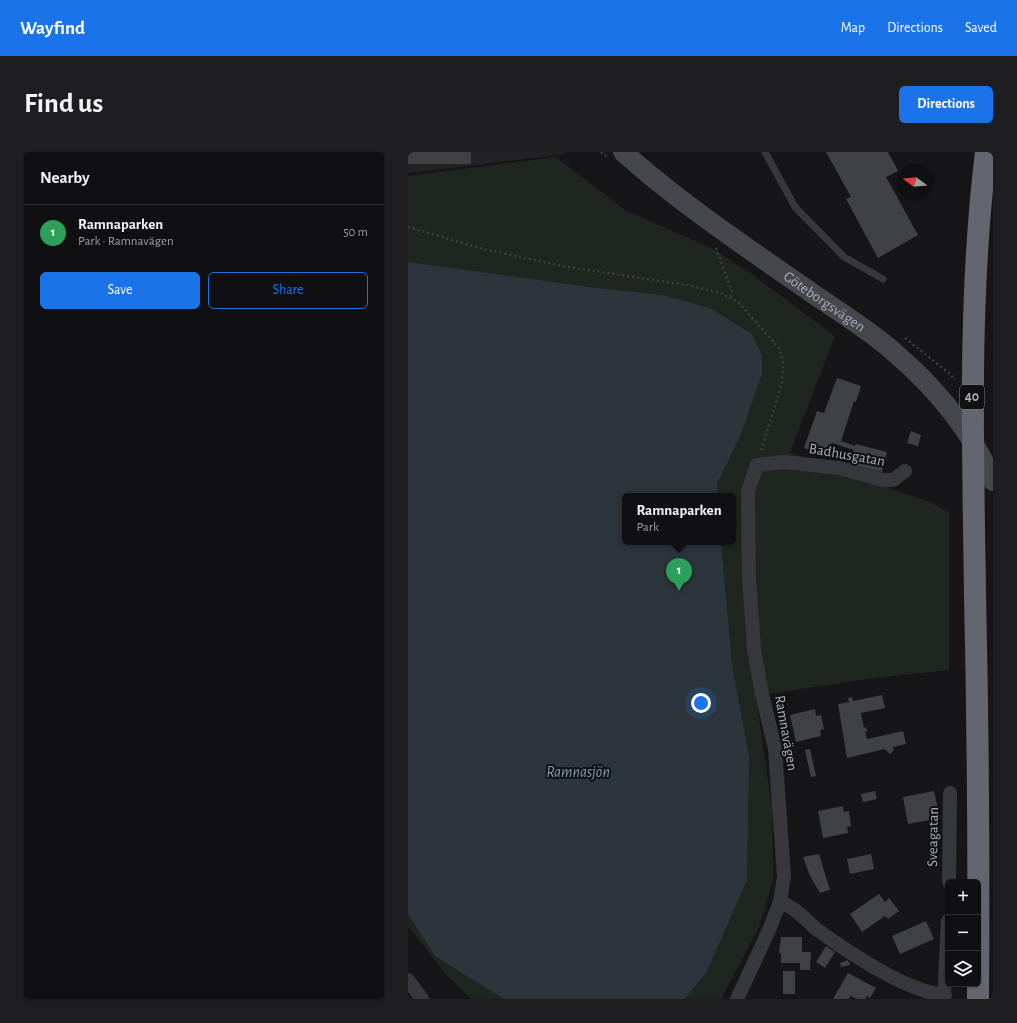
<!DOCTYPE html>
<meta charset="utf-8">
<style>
:root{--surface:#101012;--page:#1e1e20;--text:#f1f3f6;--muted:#9c9d9f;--line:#303032;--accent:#1a73e8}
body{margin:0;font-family:"Alegreya Sans",sans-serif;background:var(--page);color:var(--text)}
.controls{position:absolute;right:12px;bottom:12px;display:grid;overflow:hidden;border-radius:6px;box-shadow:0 1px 3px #0004}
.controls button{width:36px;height:36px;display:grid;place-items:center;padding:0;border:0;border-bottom:1px solid var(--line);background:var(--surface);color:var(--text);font:20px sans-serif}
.compass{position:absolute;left:489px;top:12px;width:36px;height:36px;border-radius:50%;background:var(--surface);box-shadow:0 1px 3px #0004;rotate:286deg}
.you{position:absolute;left:293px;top:551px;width:14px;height:14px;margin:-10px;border:3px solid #fff;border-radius:50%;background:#1a73e8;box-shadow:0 0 0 6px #1a73e833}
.badge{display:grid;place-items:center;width:26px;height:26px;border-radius:50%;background:var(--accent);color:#fff;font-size:13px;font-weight:700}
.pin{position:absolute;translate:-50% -33px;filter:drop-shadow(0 1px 2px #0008)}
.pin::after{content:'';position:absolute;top:21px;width:14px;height:12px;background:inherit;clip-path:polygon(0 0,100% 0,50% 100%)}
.popup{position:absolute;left:214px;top:341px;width:114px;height:52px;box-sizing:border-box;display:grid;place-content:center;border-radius:6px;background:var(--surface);filter:drop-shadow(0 1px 3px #0005);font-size:13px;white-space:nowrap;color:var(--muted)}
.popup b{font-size:15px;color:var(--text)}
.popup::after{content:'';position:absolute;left:50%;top:100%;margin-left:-8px;border:8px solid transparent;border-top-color:var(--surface)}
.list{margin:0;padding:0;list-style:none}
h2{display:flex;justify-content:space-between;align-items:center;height:52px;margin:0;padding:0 16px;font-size:17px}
h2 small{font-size:13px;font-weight:400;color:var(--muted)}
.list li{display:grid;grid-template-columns:26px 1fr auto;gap:12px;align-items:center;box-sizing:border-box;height:56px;padding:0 16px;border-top:1px solid var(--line)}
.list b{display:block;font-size:15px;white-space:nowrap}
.list p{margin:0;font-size:13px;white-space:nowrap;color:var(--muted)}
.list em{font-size:13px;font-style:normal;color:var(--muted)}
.actions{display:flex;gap:8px;padding:12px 16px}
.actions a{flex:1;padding:9px 0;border:1px solid var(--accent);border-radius:6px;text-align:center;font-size:14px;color:var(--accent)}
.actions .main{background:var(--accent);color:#fff}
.icon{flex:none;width:22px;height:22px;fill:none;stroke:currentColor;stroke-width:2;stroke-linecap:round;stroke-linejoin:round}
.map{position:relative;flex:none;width:585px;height:847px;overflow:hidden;border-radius:6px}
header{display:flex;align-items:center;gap:24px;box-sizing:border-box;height:56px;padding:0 20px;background:var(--accent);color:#fff}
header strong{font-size:19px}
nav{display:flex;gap:22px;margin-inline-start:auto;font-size:14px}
.intro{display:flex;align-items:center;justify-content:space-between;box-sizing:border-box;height:96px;padding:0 24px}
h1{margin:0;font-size:28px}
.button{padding:10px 18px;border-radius:6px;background:var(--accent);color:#fff;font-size:14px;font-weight:700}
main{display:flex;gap:24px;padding:0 24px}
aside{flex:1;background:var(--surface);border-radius:6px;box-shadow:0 1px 3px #0004}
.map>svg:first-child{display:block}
.built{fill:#222225}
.green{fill:#1e261f;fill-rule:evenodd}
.water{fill:#2c353c}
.building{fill:#404145}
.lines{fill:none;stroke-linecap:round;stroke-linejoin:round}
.path{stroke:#3d3f44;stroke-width:2.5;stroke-dasharray:2 3;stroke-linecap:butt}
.service{stroke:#37383d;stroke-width:7}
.minor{stroke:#37383d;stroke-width:14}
.secondary{stroke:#45474d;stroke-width:20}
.motorway{stroke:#63666e;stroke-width:22}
.labels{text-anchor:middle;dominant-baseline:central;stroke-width:4;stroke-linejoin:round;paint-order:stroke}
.shield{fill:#111113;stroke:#7b7e86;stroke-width:1}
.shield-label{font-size:14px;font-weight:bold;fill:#a8adb8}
.street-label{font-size:15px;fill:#a8adb8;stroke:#111113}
.water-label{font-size:16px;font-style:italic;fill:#7f9bb3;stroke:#111113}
</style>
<header>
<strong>Wayfind</strong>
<nav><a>Map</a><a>Directions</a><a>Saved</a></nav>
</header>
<div class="intro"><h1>Find us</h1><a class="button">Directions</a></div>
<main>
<aside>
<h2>Nearby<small></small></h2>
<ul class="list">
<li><span class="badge" style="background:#2e9e5b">1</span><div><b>Ramnaparken</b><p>Park · Ramnavägen</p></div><em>50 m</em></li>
</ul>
<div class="actions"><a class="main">Save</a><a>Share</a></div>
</aside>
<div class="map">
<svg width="585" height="847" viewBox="0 0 585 847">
<rect width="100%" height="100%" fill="#161618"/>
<path class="built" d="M0,0H156L157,2L0,21Z"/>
<path class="green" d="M148,5L217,58L305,97L341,120L427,184L382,301L524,351L541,360V518L459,527L348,544L364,656L365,729L351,775L313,847H64L41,826L0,774V24ZM217,344H325V390H217Z"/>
<path class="water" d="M0,110L188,136L255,143L302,156L344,182L354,204V222L333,282L309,332L310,344H217V390H313L324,513L341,605L339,728L299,819L277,847H96L27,804L0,762Z"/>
<path class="building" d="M0,0H63V12H0Z
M418,0H480L490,19L478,25L510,83L470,106L438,47L443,45Z
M429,226L453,234L448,250L446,249L433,289L447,294L448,292L479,300L474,320L442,312L446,298L424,291L419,304L396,296L409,259L416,261Z
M503,279L513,283L510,294L499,291Z
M474,543L477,556L453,561L456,576L458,575L459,579L457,580L459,587L495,579L498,592L485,595L486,598L482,602L477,597L439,606L430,552L441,550L440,546L444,545L445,549Z
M407,557L408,564L413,563L416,577L412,578L413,584L388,590L382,563Z
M402,597L408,624L403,625L397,598Z
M467,639L469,647L455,650L453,642Z
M526,639L532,666L500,672L495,645Z
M435,654L436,660L441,659L443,674L439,675L440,681L415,686L410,659Z
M411,702L422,738L412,741L402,724L395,705Z
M463,702L466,717L442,722L439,707Z
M471,742L477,750L481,746L491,759L480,767L477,764L454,780L442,762Z
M518,769L526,787L492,802L484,784Z
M373,785H394V800H403L402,818H392V811H373V802L371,800Z
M418,794L427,800L417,816L408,810Z
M440,808L442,813L433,815L432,811Z
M375,819H387V842H375Z
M440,821L468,836L462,846L459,844L457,847H450L442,844L441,847H425Z"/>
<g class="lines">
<path class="path" d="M193,0L200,6
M0,75L75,97L160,115L279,133L312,141L330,150L371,196L375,210L374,231L353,299
M308,96L324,140L322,146
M497,186L542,222L547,228"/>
<path class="service" d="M357,0L387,55L436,105L475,127"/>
<path class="minor" d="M541,730L542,641
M372,750C389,756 397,768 411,779C440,800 501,841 537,843
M0,828L14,847
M329,847L361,778L372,750L376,724L367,597L354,542L346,497L341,426L340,339L349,313L376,310L431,316L475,328H485L497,319
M536,847L540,769"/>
<path class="secondary" id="s1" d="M215,0C272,51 338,95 401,139C428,158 463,179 487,201C529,237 563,278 585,329"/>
<path class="motorway" d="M570,847C571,712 570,577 567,442C565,294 560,147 578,0"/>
</g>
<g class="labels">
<rect class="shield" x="552" y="233" width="24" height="24" rx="3"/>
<g class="shield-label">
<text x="564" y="245">40</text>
</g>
<g class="street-label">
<text stroke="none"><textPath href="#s1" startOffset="251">Göteborgsvägen</textPath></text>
<text transform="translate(439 303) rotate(10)">Badhusgatan</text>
<text transform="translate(378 581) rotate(80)">Ramnavägen</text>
<text transform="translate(525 685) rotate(-89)">Sveagatan</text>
</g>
<g class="water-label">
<text x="170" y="620">Ramnasjön</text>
</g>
</g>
</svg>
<div class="controls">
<button>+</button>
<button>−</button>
<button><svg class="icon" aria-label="layers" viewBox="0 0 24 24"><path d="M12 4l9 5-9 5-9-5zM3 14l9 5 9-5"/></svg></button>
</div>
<svg class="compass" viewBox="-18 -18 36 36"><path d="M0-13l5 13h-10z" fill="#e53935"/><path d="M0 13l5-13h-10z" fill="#9c9d9f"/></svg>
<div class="you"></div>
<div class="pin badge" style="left:271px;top:439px;background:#2e9e5b">1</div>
<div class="popup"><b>Ramnaparken</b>Park</div>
</div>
</main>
